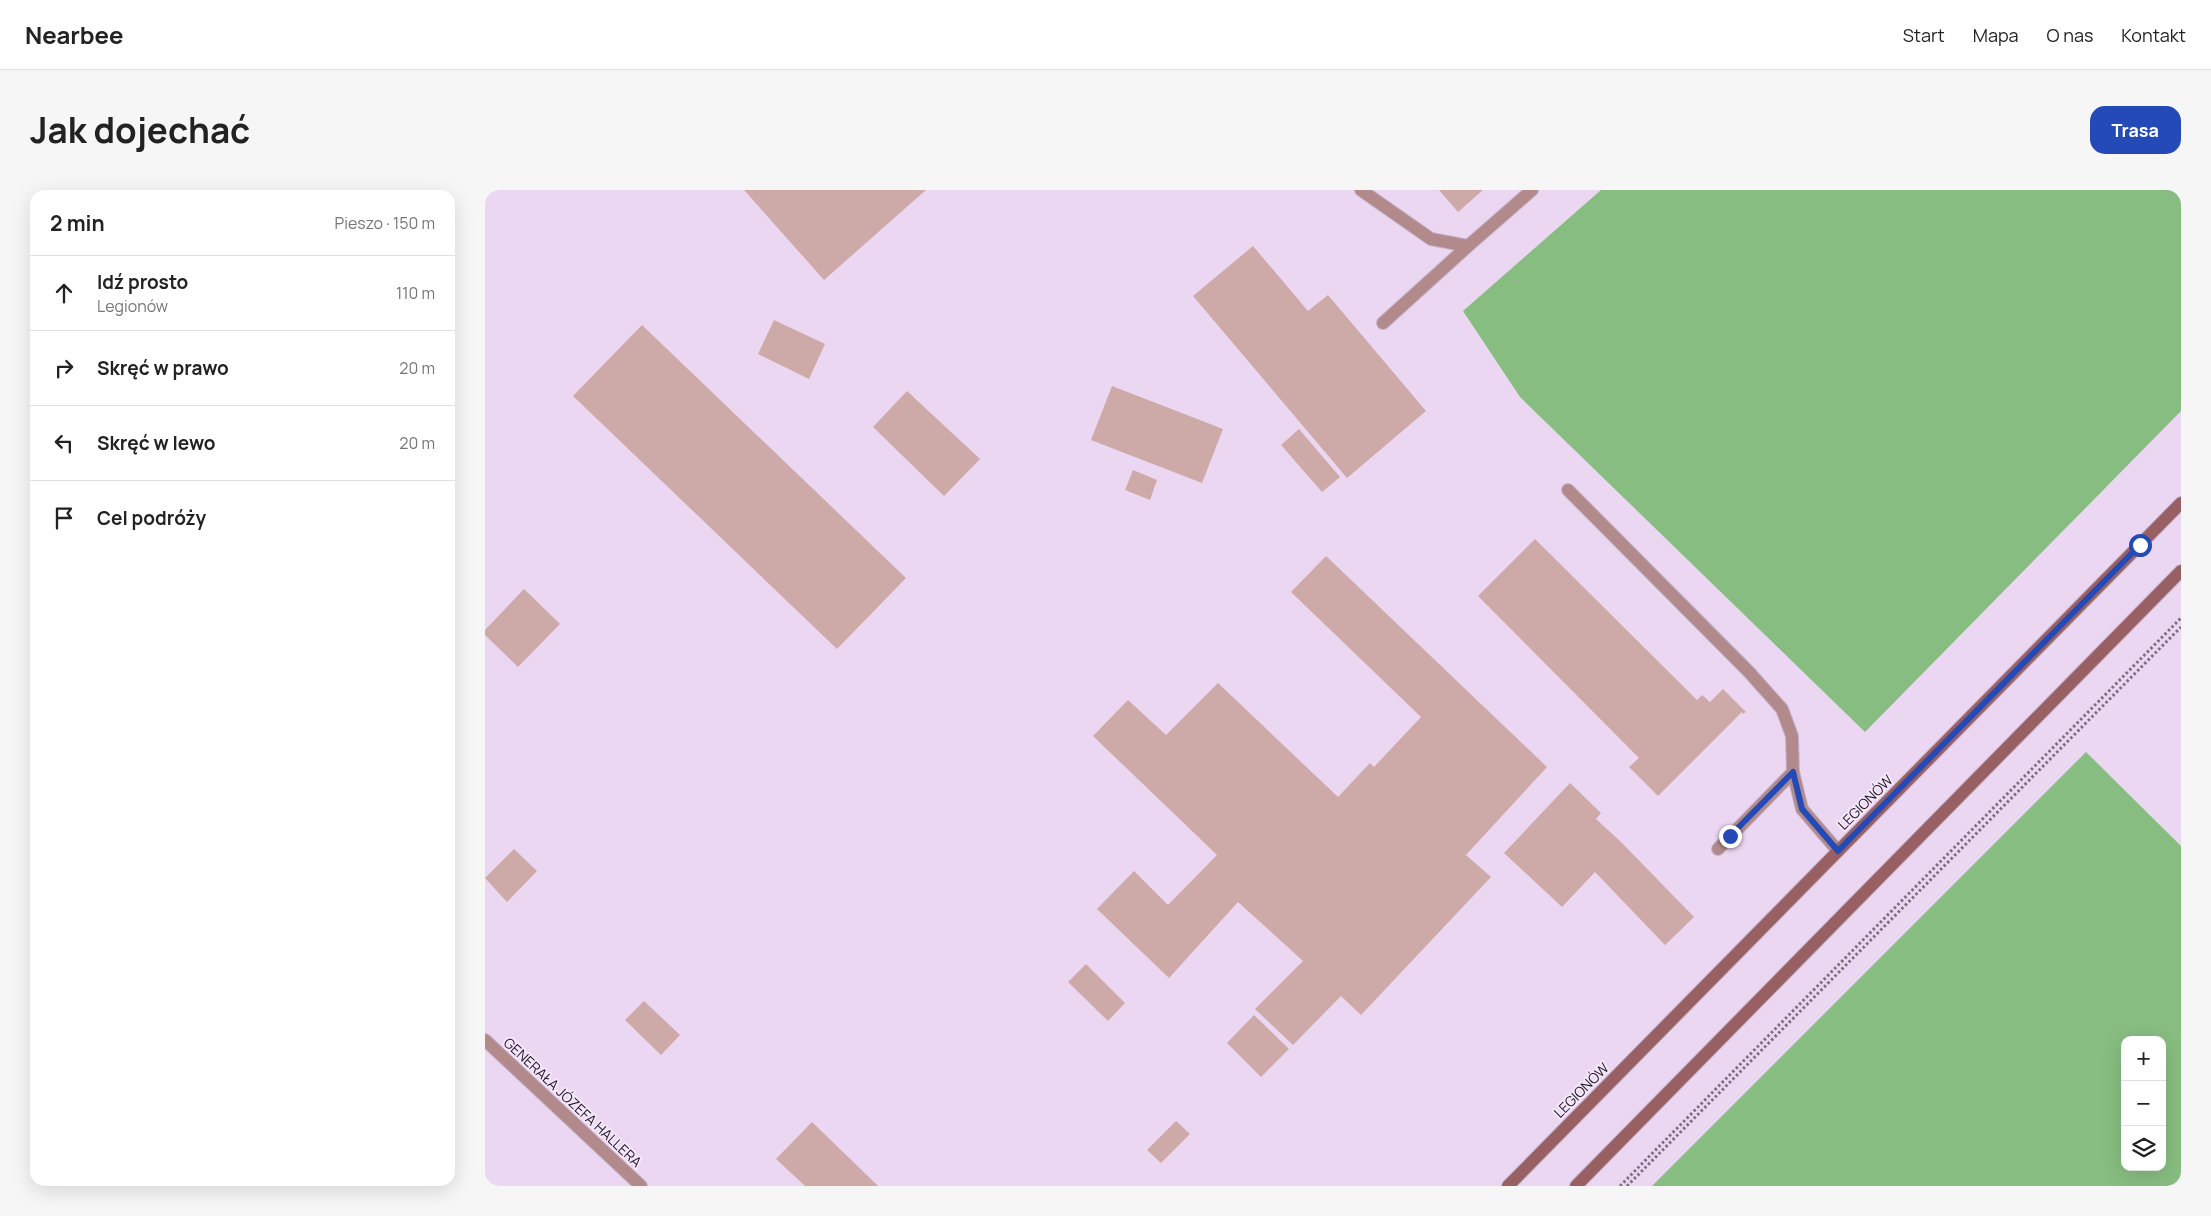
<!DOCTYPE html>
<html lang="pl">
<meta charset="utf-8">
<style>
:root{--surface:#fff;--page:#f6f6f6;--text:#222;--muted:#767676;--line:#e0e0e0;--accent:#244ab8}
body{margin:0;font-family:Manrope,sans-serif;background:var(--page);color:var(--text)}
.controls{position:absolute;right:15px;bottom:15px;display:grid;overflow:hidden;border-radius:10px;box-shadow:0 5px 20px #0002}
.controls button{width:45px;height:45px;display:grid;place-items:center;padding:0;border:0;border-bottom:1px solid var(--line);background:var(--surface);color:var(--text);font:25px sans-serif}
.stop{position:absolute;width:15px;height:15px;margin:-11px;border:4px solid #244ab8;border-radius:50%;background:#fff}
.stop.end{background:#244ab8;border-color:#fff;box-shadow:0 1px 5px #0008}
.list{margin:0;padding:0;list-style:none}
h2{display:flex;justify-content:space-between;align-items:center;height:65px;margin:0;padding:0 20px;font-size:21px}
h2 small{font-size:16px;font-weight:400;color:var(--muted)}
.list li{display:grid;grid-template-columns:32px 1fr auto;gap:15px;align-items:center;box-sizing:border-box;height:75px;padding:0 20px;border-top:1px solid var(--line)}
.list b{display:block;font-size:19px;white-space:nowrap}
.list p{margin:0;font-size:16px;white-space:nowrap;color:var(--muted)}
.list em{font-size:16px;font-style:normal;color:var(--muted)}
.icon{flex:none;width:28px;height:28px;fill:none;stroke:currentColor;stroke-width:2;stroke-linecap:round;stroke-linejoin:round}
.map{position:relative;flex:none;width:1696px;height:996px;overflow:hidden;border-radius:15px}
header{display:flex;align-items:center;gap:30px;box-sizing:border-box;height:70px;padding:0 25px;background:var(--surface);border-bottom:1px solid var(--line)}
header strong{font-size:24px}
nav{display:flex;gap:28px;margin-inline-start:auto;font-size:18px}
.intro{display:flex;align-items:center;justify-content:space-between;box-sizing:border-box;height:120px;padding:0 30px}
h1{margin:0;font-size:35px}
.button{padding:12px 22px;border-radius:15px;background:var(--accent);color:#fff;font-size:18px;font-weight:700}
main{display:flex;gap:30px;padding:0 30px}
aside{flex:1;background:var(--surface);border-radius:15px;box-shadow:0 5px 20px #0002}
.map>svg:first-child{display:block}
.green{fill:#87bd81;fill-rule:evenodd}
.building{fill:#cdaaa7}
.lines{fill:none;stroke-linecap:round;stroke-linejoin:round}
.lane-casing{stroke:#c6b4cc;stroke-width:14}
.street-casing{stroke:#c6b4cc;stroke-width:14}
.secondary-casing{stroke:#c6b4cc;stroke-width:14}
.path{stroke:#7c6f80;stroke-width:3;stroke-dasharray:2.5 2.5;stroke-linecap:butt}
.lane{stroke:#b28a8c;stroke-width:12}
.street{stroke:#b28a8c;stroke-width:12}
.secondary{stroke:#996064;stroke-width:12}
.route{stroke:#244ab8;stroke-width:6}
.labels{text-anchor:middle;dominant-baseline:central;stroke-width:4;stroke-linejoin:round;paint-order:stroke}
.street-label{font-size:14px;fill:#1d161f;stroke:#f6e6fc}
</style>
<header>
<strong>Nearbee</strong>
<nav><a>Start</a><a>Mapa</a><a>O nas</a><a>Kontakt</a></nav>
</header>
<div class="intro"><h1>Jak dojechać</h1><a class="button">Trasa</a></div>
<main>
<aside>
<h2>2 min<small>Pieszo · 150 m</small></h2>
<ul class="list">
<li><svg class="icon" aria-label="ahead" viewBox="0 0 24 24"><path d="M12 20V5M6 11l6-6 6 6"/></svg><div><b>Idź prosto</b><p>Legionów</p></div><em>110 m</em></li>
<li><svg class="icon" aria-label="right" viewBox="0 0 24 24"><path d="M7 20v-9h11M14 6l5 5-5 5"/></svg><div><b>Skręć w prawo</b></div><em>20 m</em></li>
<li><svg class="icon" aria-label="left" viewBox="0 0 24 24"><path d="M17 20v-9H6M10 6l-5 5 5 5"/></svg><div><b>Skręć w lewo</b></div><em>20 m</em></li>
<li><svg class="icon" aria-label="arrive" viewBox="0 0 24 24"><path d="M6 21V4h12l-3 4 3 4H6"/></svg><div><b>Cel podróży</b></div></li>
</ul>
</aside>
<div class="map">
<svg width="1696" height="996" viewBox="0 0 1696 996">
<rect width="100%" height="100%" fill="#ebd7f2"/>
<path class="green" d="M1116,0H1696V221L1380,542L1035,207L978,121Z
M1601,562L1696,656V996H1167ZM1640,850H1677V977H1640Z"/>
<path class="building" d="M259,0H441L339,90Z
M954,0H998L973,22Z
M768,56L823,121L843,105L941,221L862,288L708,106Z
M289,130L340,154L324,189L273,164Z
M157,135L421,388L352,459L88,206Z
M627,196L738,239L717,293L606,250Z
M422,201L495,269L459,306L388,237Z
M814,239L855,287L837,302L796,255Z
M648,280L672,290L665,310L640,300Z
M1050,349L1212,510L1217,505L1225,512L1238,499L1261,522L1258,524L1257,522L1173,606L1144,577L1154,568L993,406Z
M841,366L1062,577L981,665L1006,687L876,825L856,806L808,855L770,819L818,771L753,712L684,788L612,719L649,681L683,715L732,665L608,546L643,510L681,545L733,493L853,607L885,573L889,577L936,527L806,402Z
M39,399L75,434L33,477L0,445V440Z
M1085,593L1116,623L1111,629L1137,653L1209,727L1180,755L1110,682L1077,717L1019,663Z
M29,659L52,681L22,712L0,688Z
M601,774L640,813L623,831L583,792Z
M159,811L195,845L176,865L140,830Z
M769,825L804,859L776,887L742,853Z
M691,931L705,944L676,973L662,960Z
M327,932L389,992L393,996H320L291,969Z"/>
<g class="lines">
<g class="lane-casing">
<path id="lane" d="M876,0L946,49L983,56L1047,0
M898,133L983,56
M1083,300L1264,482L1297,519L1307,546L1308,582L1317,619L1353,661
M1233,659L1308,582"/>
</g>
<g class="street-casing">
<path id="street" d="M0,850L156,996"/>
</g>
<g class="secondary-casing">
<path id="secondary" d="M1023,996L1696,313
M1091,996L1696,381"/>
</g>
<path class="path" d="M1135,996L1696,428
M1142,996L1696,437"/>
<use href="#lane" class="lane"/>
<use href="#street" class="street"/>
<use href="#secondary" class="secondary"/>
</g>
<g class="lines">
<path class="route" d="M1245,646L1308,582L1317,619L1353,661L1655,355"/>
</g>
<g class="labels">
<g class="street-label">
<text transform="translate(1380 612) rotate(-45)">LEGIONÓW</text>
<text transform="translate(1096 900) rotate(-45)">LEGIONÓW</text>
<text transform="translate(88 912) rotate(43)">GENERAŁA JÓZEFA HALLERA</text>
</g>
</g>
</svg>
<div class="controls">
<button>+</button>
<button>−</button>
<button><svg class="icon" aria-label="layers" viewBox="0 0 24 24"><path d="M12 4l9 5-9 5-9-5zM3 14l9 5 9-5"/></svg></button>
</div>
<div class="stop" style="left:1655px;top:355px"></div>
<div class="stop end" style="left:1245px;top:646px"></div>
</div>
</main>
